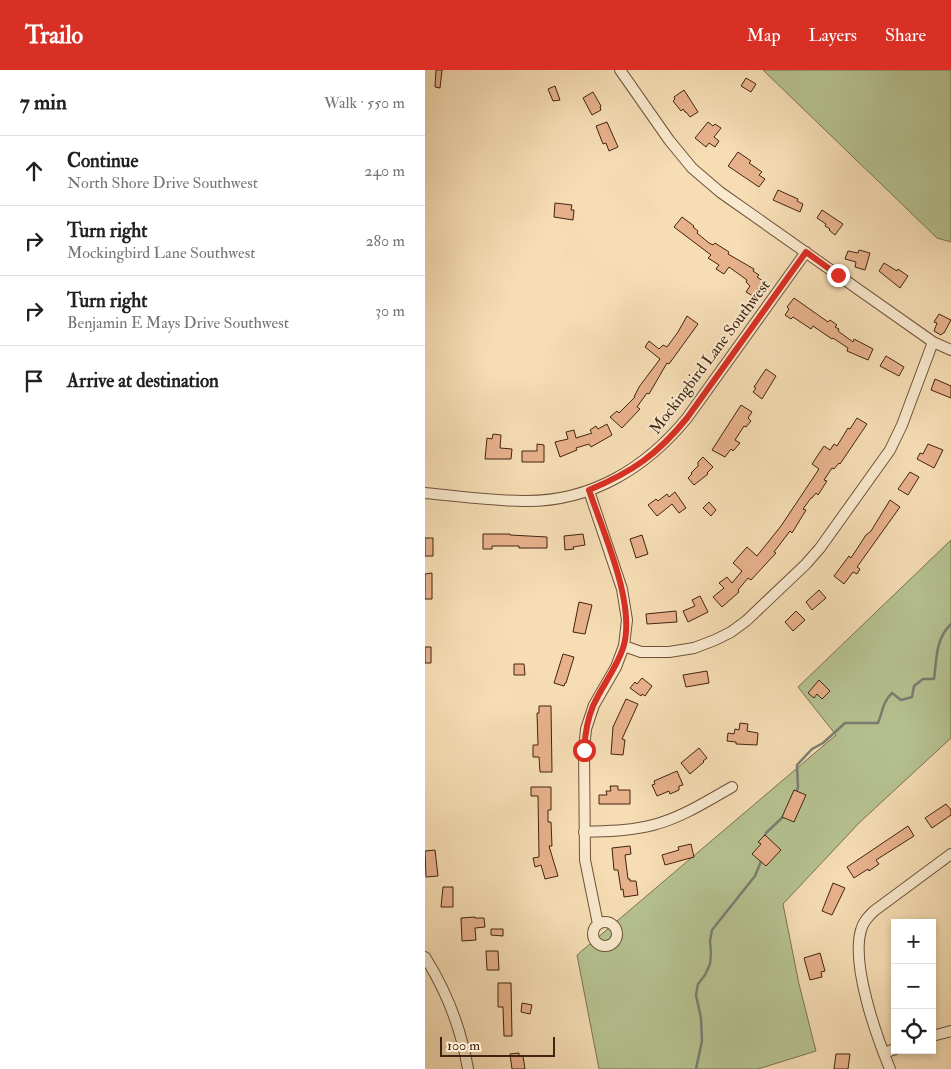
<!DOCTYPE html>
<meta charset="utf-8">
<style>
:root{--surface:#fff;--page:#f2f2f2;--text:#202124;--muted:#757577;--line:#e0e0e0;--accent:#d93025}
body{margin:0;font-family:"IM FELL Double Pica",serif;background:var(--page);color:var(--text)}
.controls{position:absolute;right:15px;bottom:15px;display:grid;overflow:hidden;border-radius:0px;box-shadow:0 2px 8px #0003}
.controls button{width:45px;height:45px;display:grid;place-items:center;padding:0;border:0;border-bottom:1px solid var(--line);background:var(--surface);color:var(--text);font:25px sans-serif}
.scale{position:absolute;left:15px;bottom:12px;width:115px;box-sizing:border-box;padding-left:5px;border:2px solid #422311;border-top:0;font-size:14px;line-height:18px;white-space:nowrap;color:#422311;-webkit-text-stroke:4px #f9e9ce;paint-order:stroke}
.stop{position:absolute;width:15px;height:15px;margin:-11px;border:4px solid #d93025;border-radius:50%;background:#fff}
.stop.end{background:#d93025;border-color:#fff;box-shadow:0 1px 5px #0008}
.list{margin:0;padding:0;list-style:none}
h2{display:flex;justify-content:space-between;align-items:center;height:65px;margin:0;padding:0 20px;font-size:21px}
h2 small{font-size:16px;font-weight:400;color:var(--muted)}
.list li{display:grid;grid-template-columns:32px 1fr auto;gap:15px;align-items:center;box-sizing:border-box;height:70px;padding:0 20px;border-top:1px solid var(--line)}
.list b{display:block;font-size:19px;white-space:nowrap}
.list p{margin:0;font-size:16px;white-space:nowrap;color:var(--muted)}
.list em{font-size:16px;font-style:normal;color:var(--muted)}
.icon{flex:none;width:28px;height:28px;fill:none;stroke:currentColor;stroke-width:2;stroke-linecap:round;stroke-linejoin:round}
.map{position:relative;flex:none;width:526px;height:999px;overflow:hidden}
header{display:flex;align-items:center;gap:30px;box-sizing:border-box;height:70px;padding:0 25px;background:var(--accent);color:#fff}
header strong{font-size:24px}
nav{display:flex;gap:28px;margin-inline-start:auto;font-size:18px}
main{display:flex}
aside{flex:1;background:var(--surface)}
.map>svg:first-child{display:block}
.green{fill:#b6c291;stroke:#7c7251}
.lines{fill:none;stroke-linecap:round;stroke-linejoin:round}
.stream{stroke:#797e72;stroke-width:2.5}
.building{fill:#e7b18b;stroke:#422311}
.minor-casing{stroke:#6f523a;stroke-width:12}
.minor{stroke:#f9e9ce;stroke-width:10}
.route{stroke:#d93025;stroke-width:6}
.labels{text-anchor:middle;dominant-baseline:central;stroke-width:4;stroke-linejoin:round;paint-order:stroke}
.street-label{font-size:16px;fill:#422311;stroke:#f9e9ce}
</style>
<header>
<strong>Trailo</strong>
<nav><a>Map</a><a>Layers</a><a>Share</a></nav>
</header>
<main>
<aside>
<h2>7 min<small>Walk · 550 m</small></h2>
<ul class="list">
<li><svg class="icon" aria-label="ahead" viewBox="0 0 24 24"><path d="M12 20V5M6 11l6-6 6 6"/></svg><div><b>Continue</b><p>North Shore Drive Southwest</p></div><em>240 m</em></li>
<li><svg class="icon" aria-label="right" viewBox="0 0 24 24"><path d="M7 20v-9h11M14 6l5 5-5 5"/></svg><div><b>Turn right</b><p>Mockingbird Lane Southwest</p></div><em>280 m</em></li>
<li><svg class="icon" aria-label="right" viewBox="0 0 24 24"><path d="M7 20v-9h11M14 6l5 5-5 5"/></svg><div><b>Turn right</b><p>Benjamin E Mays Drive Southwest</p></div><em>30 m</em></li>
<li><svg class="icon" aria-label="arrive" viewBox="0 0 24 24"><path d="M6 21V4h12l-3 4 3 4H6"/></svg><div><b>Arrive at destination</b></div></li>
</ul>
</aside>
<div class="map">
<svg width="526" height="999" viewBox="0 0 526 999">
<rect width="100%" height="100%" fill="#f6ddb4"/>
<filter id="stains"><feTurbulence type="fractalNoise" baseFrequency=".004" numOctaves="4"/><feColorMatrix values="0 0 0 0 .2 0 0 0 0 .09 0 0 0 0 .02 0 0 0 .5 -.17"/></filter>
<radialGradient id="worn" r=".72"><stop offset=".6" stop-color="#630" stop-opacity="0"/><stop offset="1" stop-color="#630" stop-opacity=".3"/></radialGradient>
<path class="green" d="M338,0H526V172L512,168Z
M526,470V668L434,753L358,834L374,914L391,981L333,999H174L152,885L411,665L373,617Z"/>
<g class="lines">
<path class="stream" d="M371,724L373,717L372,695L387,679L398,673L420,653H453C458,641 457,633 467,623L476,630L487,627L489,616L498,609H509C512,588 510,570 526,554
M339,767L341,763L359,746
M271,999L277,971L276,948L271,925L273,914L280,905L285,894L286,883L285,871L287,860L330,806L337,789"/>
</g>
<path class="building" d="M11,0H17L15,18L10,17Z
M321,8L331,14L326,22L316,16Z
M130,16L135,30L128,31L123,19Z
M259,20L273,42L265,47L261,42H260L258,39L256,41L248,31L250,29L249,27Z
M168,22L176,36L175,37L176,40L167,45L158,28Z
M182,52L193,77L184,81L181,73L178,74L171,56Z
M283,52L288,56L290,54L296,58L289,67L294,71L290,77L284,73L281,77L270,68Z
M313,82L326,91L324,93L337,102L334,105L340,109L334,117L303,96Z
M353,120L373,129L372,131L378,134L375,142L348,130Z
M130,133L147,135L146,140H149L148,150L129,147Z
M397,140L418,154L410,165L404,160L405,159L400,156L401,154L392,148Z
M257,147L269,156L268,157L273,161L272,163L284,173L288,175L290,173L304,182L303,184L329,199L328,201L334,205L332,207L338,211L328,226L321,222L325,216L321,212L322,210L304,197L299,204L291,199L294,195L283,188L286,185L249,157Z
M434,180L445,183L440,200L430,197L431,192L420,189L423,181L433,183Z
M459,193L472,201L473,199L483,206L475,218L454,201Z
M369,228L403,252L405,250L412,255L410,257L414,259L413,261L428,272L429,269L448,279L443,290L422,281L423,278L408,268L407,269L388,256L386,259L368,247L366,249L360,245L364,239L362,237Z
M514,244L526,250L519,263H518L516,265L509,261L512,253L509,252Z
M262,246L273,254L244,294L242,293L224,324L222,323L212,337L215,339L197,358L185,347L192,341L194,343L210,327H209L214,317L235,289L220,277L224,271L234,279L238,275L242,277L253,262Z
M461,286L479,297L474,306L455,296Z
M341,299L351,306L337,329L328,322L331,318L329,317Z
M510,309L526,316V328L506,320Z
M316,335L327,342L323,348L326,351L321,357L319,356L310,370L315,373L308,381L306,379L300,387L287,380Z
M432,348L442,354L415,394L414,393L409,399L407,398L399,410L402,411L393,425L391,423L387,428H386L378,439L381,440L367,463L365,461L349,482L351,483L326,510L323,508L313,520L314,522L297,537L288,527L299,518L294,513L302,507L307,513L317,501L308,493L322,477L332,486L356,456L394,399L387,394L399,376L405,380L409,374L412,376L423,358L425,359Z
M182,354L187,365L166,377L164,374L151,378L152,380L135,387L130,372L143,369L141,362L149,360L151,368L167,363L165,360L171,356L173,359Z
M68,364L76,365L75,378L87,379L86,389H60L62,368L67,369Z
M112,374L119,375V392H97V381H112Z
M503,374L518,380L509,398L492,389L495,383L498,384Z
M278,387L288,397L282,403L283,404L269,415L263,408L267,404L266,403L273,396V392Z
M485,402L494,407L483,425L473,419Z
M250,422L261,438L254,443L247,434L232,446L223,435L231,429L233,431L242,424L244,427Z
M465,430L475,437L432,497L435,499L432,504L428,502L419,514L409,506L424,486L426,488L441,465L446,461Z
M284,432L291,440L286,446L278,438Z
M58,464H85V465L122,467V478H94V476H67V479H58Z
M158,464L160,475L148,477L149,479L140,480L139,466Z
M217,465L223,484L211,488L205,469Z
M0,468H8V486H0Z
M7,503V529H0V504Z
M394,520L401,528L387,540L381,532Z
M275,526L283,542L263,552L258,541L270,536L267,530Z
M154,532L167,535L160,564L148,562Z
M251,541L252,552L222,554L221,544Z
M371,541L380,550L368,561L360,552Z
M0,577H6V593H0Z
M138,584L149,587L141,613H140L139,616L129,613Z
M89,594H99L100,605H89Z
M282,601L284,613L261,617L258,605Z
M217,608L227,616L220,626L217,624L216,626L205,618L210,612L212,614Z
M394,610L405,621L397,629L392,624L389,628L383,623Z
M201,629L213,634L197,669L200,670L198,685L186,684L188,657Z
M114,636H126L127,702H115L114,687H108V675H113L112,643H114Z
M315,653L323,654L322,661L333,663L332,675L311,674V672L302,671L303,663L309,664L310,659L314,660Z
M274,678L282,688L278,691L279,692L265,704L256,693Z
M252,701L258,715L254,716V720L245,724L244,721L232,726L227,715L230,714L229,711Z
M185,716H193V720H205V734H174V725H182L181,721H186Z
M106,717H126V740H123V752H126L127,776H124L133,806L120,809L116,795L110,797L108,788L114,787L113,726H106Z
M369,720L381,725L369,752L357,747Z
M521,734L526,740V745L507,758L500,748Z
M483,756L489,766L451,790L454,794L444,801L443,799L429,808L422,797Z
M340,765L356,780L341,796L327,784L336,774L333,772Z
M266,774L269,787L240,795L237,785L254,780L253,777Z
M205,776L206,784L200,785L203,809H205V811H211L213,825L199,827L198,819L196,820L193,800H189L187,778Z
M10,780L13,806L1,807L0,781Z
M408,813L420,818L407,845L397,841Z
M18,817H28V837H16Z
M50,847V848H59L60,857L50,858L51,870L37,871L36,848Z
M66,859H78V866L66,865Z
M61,881H73L74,900H62Z
M395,883L400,901L396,902L397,907L385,910L379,888Z
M73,913H86L87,966H79L78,937H73Z
M97,933L107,935L105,944L96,942Z
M94,983V986H98L100,999H87L85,984Z
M411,984H425L423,999H409Z"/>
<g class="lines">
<g class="minor-casing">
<path id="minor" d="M195,0L244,70L267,98L295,122L508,272L526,280
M164,421L197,519L202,550L199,576L191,597L169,635L161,659L159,680L160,790L173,854
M0,423C33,426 66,431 99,431C166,432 221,398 262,348L381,182
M199,576L216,582H244L269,578L290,570L306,562L321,551L381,494L395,478L465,380L477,355L508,272
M159,762C182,761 205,761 228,755C256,748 282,731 307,717
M168 864a12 12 0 1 1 24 0a12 12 0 1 1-24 0Z
M0,887C22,922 36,958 43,999
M507,966L526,961
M459,983L470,979
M465,999C451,965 426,895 436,860C438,852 443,847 449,841L526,784"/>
</g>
<use href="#minor" class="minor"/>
</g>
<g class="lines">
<path class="route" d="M159,680C160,665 162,650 168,636C177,616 191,599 198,578C212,536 178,462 164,420C207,402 232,385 262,348L381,182L413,205"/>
</g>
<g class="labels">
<g class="street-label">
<text transform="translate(285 287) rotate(-53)">Mockingbird Lane Southwest</text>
</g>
</g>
<rect width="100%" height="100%" filter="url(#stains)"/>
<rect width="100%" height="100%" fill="url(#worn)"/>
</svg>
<div class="controls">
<button>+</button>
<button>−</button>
<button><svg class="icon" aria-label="locate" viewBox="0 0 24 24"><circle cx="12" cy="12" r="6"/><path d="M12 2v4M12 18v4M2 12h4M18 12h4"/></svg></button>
</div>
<div class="scale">100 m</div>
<div class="stop" style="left:159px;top:680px"></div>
<div class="stop end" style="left:413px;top:205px"></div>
</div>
</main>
